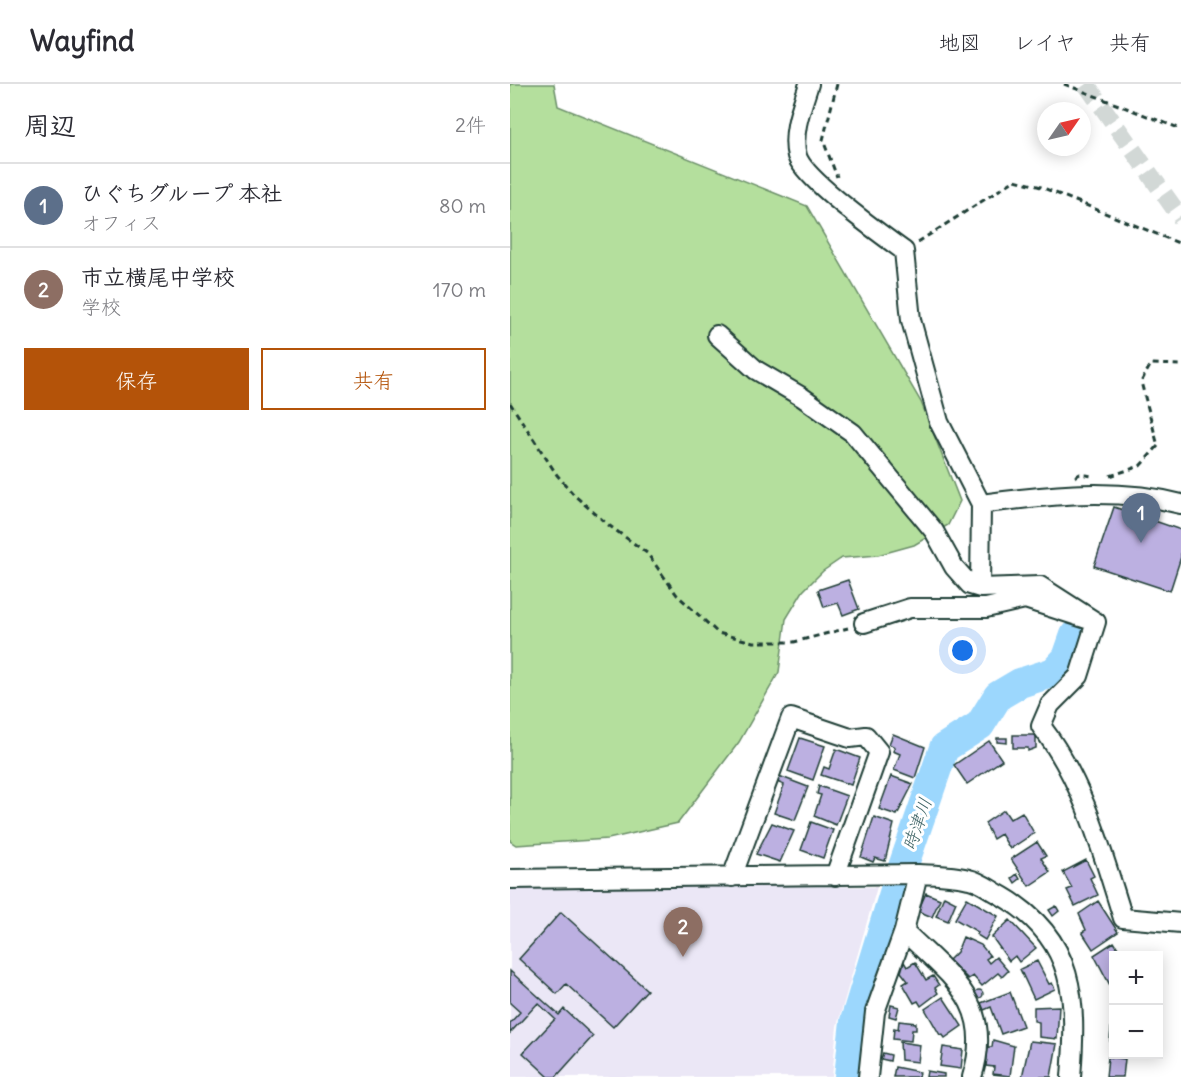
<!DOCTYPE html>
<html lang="ja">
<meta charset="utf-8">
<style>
:root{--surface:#fff;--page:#f7f7f7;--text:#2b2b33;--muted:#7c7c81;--line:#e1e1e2;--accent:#b45309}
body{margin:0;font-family:Delius,"Klee One",sans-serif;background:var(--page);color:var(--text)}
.controls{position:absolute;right:18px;bottom:18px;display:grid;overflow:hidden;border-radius:0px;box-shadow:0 3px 15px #0003}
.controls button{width:54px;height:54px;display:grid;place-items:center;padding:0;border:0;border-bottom:2px solid var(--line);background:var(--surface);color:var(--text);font:30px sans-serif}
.compass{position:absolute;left:527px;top:18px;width:54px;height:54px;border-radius:50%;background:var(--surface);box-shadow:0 3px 15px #0003;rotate:56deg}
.you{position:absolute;left:453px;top:567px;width:21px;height:21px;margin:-15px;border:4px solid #fff;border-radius:50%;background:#1a73e8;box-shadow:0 0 0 9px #1a73e833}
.badge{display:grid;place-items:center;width:39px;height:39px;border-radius:50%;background:var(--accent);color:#fff;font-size:20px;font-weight:700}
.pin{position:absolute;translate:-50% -50px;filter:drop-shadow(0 2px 3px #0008)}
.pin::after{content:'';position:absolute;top:32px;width:21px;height:18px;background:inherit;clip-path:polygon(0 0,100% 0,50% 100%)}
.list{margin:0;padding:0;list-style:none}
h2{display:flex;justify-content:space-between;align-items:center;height:78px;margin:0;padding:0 24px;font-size:26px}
h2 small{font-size:20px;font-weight:400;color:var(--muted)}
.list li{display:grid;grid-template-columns:39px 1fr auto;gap:18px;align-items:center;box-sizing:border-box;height:84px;padding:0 24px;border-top:2px solid var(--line)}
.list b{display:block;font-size:22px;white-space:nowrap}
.list p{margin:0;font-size:20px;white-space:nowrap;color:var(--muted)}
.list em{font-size:20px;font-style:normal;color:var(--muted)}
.actions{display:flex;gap:12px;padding:18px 24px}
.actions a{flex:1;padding:14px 0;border:2px solid var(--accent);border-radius:0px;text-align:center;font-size:21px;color:var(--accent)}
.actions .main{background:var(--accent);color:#fff}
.map{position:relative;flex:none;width:671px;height:993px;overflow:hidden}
header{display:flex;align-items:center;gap:36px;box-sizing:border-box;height:84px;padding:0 30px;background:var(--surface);border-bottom:2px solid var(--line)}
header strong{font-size:28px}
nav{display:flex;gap:33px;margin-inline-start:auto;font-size:21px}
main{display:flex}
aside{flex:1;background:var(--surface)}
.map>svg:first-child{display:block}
.built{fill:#ebe7f6}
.green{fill:#b4df9d;stroke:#6a8e68;stroke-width:1.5}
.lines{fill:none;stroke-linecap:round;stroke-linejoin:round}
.river{stroke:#9cd7fd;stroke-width:30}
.building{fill:#bcb0e1;stroke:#1f3d34;stroke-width:1.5}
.minor-tunnel{stroke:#d2d8d6;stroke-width:18;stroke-dasharray:18 9;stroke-linecap:butt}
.minor-casing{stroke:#1f3d34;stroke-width:22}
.path{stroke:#1f3d34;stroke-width:3;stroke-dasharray:6 4.5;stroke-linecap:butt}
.minor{stroke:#fff;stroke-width:18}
.labels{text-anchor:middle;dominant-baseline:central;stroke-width:6;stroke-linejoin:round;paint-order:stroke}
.water-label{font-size:18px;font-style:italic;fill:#3e6466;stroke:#fff}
</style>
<header>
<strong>Wayfind</strong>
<nav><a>地図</a><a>レイヤ</a><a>共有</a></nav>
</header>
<main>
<aside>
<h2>周辺<small>2件</small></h2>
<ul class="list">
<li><span class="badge" style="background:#5c6f8a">1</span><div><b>ひぐちグループ 本社</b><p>オフィス</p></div><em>80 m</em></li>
<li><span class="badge" style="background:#8d6e63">2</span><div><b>市立横尾中学校</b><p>学校</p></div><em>170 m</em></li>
</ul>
<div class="actions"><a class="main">保存</a><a>共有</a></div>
</aside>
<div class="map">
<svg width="671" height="993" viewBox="0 0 671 993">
<rect width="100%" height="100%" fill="#fff"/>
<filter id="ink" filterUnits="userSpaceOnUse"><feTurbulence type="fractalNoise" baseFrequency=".0167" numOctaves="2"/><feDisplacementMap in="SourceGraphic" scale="12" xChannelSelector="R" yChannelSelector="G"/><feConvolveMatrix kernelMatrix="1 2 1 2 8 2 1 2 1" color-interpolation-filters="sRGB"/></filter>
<g filter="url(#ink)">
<path class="built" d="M233,801L367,803L327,942L322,993H0V804Z"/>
<path class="green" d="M0,0H44L48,22L297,122L411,318L450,417L438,441L404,461L368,471L332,474L313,487L293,507L276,535L269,588L229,658L168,739L98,755L6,761L0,757Z"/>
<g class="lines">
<path class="river" d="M339,993L345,937L384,809L434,664L470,641L488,612L510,599L544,588L557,574L565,551"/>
</g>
<path class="building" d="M604,423L671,446V473L660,507L584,482Z
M338,496L349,525L333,531L328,519L314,523L308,506Z
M383,650L415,663L405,694L384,686L390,670L383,667L385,663L379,660Z
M503,651H526V664L518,667V664H503Z
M290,654L315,662L303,696L278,687Z
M487,654H497V659L487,658Z
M479,657L492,676L457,700L444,681Z
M326,665L350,674L341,701L311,691L314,683L319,685Z
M269,692L298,703L285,736L264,729L274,701L267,698Z
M381,692L403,700L387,731L369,725Z
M309,702L337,712L326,741L304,732L311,711L307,710Z
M494,726L500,735L512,728L524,749L500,765L491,750L483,755L475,739Z
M364,733L384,740L375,777L365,774L363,778L351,773Z
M301,738L323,746L313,774L291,766Z
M262,739L284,747L270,778L246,770Z
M527,758L536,772L531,774L540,788L519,802L501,775Z
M576,776L584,792L580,794L588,811L565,822L557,806L562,804L553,788Z
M507,790L510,795L505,799L502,794Z
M416,809L430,815L422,833L408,827Z
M434,812L446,818L438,837L426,832Z
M457,814L488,832L475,856L467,851L468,848L445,835Z
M588,817L608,848L583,865L572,848L576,846L569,830Z
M546,822L549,827L543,832L539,826Z
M51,828L137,906L103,943L56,900L47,910L9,875Z
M500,836L526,864L509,878L505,872L499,877L482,853Z
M453,853L471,861L480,872L476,875L479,879L486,873L498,887L492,893L488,889L472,902L463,892L458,895L439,876L447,868Z
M604,858L613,872H604V902L601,903L584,871Z
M527,877L539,900L542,899L545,905L524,915L510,885Z
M394,878L397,883L405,878L416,896L423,892L429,901L425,904L428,909L411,922L408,917L404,919L393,900L398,897L391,888Z
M0,887L49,931L54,925L83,952L46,993H39L13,969L45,935L28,919L0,949V939L10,928L0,919Z
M465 910a4 4 0 1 1 8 0a4 4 0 1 1-8 0Z
M500,908L513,942L491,950L481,923L474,926L471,919Z
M433,913L452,942L435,954L432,950L430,951L415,925Z
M381,921L389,923L386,934L379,932Z
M549,922L547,955L529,953V938L524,937V923Z
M603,922H604V957H600Z
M389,937L406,939V946H402L401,957L383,955L384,944L388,945Z
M483,956L504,962L500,992L483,990L484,983L476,982L478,963H482Z
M520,957L547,960L541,993H512Z
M390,958L410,961L408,978L391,976Z
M433,963L453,966L451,985L430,982Z
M373,969L381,971L380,977L371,975Z
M598,973L615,975L613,993H596Z
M385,983L410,988L409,993H383Z
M417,987L434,990V993H416Z"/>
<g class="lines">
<path class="minor-tunnel" d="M576,0L671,134"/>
<g class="minor-casing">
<path id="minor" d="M299,0C292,22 281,49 287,72C294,95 372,151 394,167L401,236L429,338L471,420L470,504L530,502L586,538
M207,251L246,286L292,313L343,349L424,447L444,483L460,501L470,504
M471,420C536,411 607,403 671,420
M354,539L400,524H476L515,515L586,538L569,592L540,621L531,642C574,698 592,768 613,834L671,839
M222,793L281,634L340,654L356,652L369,668L325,792
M0,795L408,790C425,791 443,791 459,795C470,797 482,807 492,812C566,855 567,916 561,993
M394,847C441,893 485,920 462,993
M358,993L365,928L394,847L408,790"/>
</g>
<path class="path" d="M327,0L313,56L327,93
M554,0L671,45
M408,158L505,96L531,103L671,160
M0,319L47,391L65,412L97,440L137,469L167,511L208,549L243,558H284L338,544
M600,392L630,382L648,362L631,298L641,280L671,281
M565,393L570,390L582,392"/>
<use href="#minor" class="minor"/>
</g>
</g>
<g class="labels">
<g class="water-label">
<text transform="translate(407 740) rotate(-71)">時津川</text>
</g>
</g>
</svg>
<div class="controls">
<button>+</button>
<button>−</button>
</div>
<svg class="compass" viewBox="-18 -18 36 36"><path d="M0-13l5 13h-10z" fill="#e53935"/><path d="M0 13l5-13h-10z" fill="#7c7c81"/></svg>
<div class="you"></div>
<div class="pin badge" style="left:631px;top:459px;background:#5c6f8a">1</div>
<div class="pin badge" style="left:173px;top:873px;background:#8d6e63">2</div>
</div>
</main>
